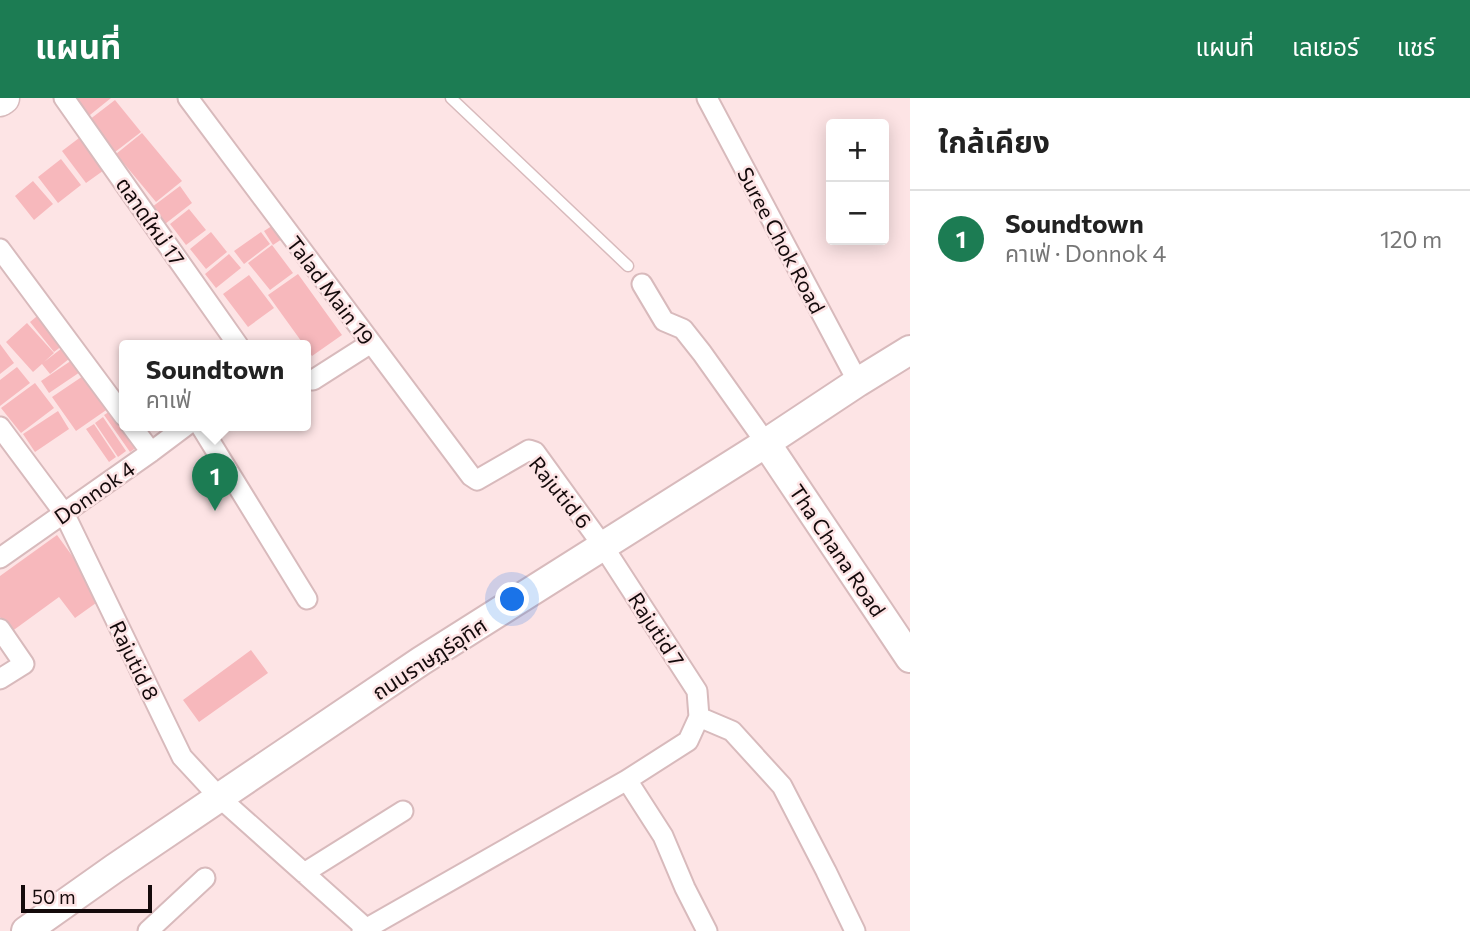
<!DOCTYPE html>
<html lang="th">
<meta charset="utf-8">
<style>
:root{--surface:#fff;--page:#f6f6f6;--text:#222;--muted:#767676;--line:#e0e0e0;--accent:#1c7c53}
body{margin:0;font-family:Commissioner,"Noto Sans Thai",sans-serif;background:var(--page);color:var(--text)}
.controls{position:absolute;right:21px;top:21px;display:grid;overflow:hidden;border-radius:7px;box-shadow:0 4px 18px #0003}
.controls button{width:63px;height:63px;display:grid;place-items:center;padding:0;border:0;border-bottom:2px solid var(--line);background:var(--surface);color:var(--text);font:35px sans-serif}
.scale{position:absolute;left:21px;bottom:18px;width:131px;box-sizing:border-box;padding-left:7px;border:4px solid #140a0b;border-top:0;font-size:19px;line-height:24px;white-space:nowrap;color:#140a0b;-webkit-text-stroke:5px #fde4e5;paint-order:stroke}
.you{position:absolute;left:513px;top:502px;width:24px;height:24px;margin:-18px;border:5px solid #fff;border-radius:50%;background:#1a73e8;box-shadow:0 0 0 10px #1a73e833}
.badge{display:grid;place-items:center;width:46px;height:46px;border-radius:50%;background:var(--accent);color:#fff;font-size:23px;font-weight:700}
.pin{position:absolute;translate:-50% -58px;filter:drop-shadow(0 2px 4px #0008)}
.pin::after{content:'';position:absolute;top:37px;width:24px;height:21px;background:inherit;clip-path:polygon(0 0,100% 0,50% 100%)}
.popup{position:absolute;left:119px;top:242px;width:192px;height:91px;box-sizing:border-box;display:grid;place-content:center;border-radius:7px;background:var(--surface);filter:drop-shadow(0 2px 5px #0005);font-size:23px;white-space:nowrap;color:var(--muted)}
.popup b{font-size:26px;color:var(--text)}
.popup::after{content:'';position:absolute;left:50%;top:100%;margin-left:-14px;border:14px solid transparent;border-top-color:var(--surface)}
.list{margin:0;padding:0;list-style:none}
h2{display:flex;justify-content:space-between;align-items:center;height:91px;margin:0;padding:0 28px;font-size:30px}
h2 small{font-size:23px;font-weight:400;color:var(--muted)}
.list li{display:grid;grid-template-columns:46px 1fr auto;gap:21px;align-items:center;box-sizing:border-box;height:98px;padding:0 28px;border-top:2px solid var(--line)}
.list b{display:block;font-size:26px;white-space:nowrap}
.list p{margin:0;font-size:23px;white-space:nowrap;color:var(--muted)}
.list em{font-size:23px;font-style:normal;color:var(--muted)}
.map{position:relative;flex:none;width:910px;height:833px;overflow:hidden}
header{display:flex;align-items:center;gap:42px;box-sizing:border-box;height:98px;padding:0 35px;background:var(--accent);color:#fff}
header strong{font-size:33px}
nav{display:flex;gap:38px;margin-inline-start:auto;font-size:24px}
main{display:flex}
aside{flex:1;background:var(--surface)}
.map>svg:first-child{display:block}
.building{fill:#f7b8bc}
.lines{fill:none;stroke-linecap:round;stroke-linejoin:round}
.lane-casing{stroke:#d8babc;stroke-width:13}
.street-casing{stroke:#d8babc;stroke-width:23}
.secondary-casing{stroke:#d8babc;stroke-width:32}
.primary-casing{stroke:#d8babc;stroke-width:35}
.lane{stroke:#fff;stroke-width:10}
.street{stroke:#fff;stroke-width:19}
.secondary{stroke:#fff;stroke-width:28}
.primary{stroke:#fff;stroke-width:32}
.labels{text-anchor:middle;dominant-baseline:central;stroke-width:5;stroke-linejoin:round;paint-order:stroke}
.street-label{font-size:21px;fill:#140a0b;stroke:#fde4e5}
</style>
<header>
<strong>แผนที่</strong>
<nav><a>แผนที่</a><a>เลเยอร์</a><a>แชร์</a></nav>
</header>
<main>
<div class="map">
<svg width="910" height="833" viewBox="0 0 910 833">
<rect width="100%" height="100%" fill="#fde4e5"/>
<path class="building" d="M67,0H111L85,21Z
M115,2L141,34L115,54L89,22Z
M142,35L182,83L156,104L116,56Z
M83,37L107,70L86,85L62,53Z
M61,61L81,87L58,105L38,79Z
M33,83L53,106L34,122L15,98Z
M180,88L192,105L165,126L152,109Z
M189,111L206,132L186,147L170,126Z
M275,126L285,139L273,147L264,133Z
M211,134L227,154L206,171L190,151Z
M261,134L270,146L244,166L234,153Z
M272,147L293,175L270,192L248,165Z
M229,156L241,170L216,190L205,176Z
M298,176L342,237L312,258L306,249V247H304L268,197Z
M249,177L274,210L248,229L223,196Z
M42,214L67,244L54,254L30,224Z
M27,225L54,255L44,264L66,247L74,257L50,276L42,266L33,274L6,244Z
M0,246L14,265L0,276Z
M78,258L86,270L49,295L41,283Z
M17,269L30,285L0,308V282Z
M89,274L112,308L76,333L52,299Z
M35,285L54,310L21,335L1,310Z
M115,310L140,347L130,354L104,317Z
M58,313L69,331L35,354L23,336Z
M103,319L126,353L118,359L95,325Z
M94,326L116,359L109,364L86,331Z
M57,437L103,500L75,520L59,499L11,534L0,519V478Z
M251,552L268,575L199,624L183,602Z"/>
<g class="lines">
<g class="lane-casing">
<path id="lane" d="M451,0L628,168"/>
</g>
<g class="street-casing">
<path id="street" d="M64,0L238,247
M188,0L471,378L477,382L529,352L535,354L603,448L697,593L699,619
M707,0L858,284
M0,151L124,318
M642,186L664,223L683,231L702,255L766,345
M306,282H313L371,245
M131,327L151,354
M200,327L307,501
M0,329L64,415L182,659L220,700L369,833
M0,460L151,354L187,327
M0,531L24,566L0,581
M699,619L732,633L782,688L826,773L855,833
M627,682L663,738L685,790L707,833
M304,775L403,713
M148,833L205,780
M362,833L627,682L688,643L699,619"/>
</g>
<g class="secondary-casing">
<path id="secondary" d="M766,345L910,560
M26,833L115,770L421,563L766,345L858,284L910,252"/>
</g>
<g class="primary-casing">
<path id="primary" d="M0,2L3,0"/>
</g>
<use href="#lane" class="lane"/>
<use href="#street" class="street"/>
<use href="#secondary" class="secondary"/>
<use href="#primary" class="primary"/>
</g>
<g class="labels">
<g class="street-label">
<text transform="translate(151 123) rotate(55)">ตลาดใหม่ 17</text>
<text transform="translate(782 142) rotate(62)">Suree Chok Road</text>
<text transform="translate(331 192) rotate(53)">Talad Main 19</text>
<text transform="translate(94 394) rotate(-35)">Donnok 4</text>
<text transform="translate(561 394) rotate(51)">Rajutid 6</text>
<text transform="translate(838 452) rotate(56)">Tha Chana Road</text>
<text transform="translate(657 531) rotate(57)">Rajutid 7</text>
<text transform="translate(429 560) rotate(-33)">ถนนราษฏร์อุทิศ</text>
<text transform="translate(135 562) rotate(64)">Rajutid 8</text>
</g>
</g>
</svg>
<div class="controls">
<button>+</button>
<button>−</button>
</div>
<div class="scale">50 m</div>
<div class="you"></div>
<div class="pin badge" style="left:215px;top:413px">1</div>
<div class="popup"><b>Soundtown</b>คาเฟ่</div>
</div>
<aside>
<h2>ใกล้เคียง<small></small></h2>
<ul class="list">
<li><span class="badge">1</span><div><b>Soundtown</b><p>คาเฟ่ · Donnok 4</p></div><em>120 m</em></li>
</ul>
</aside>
</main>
